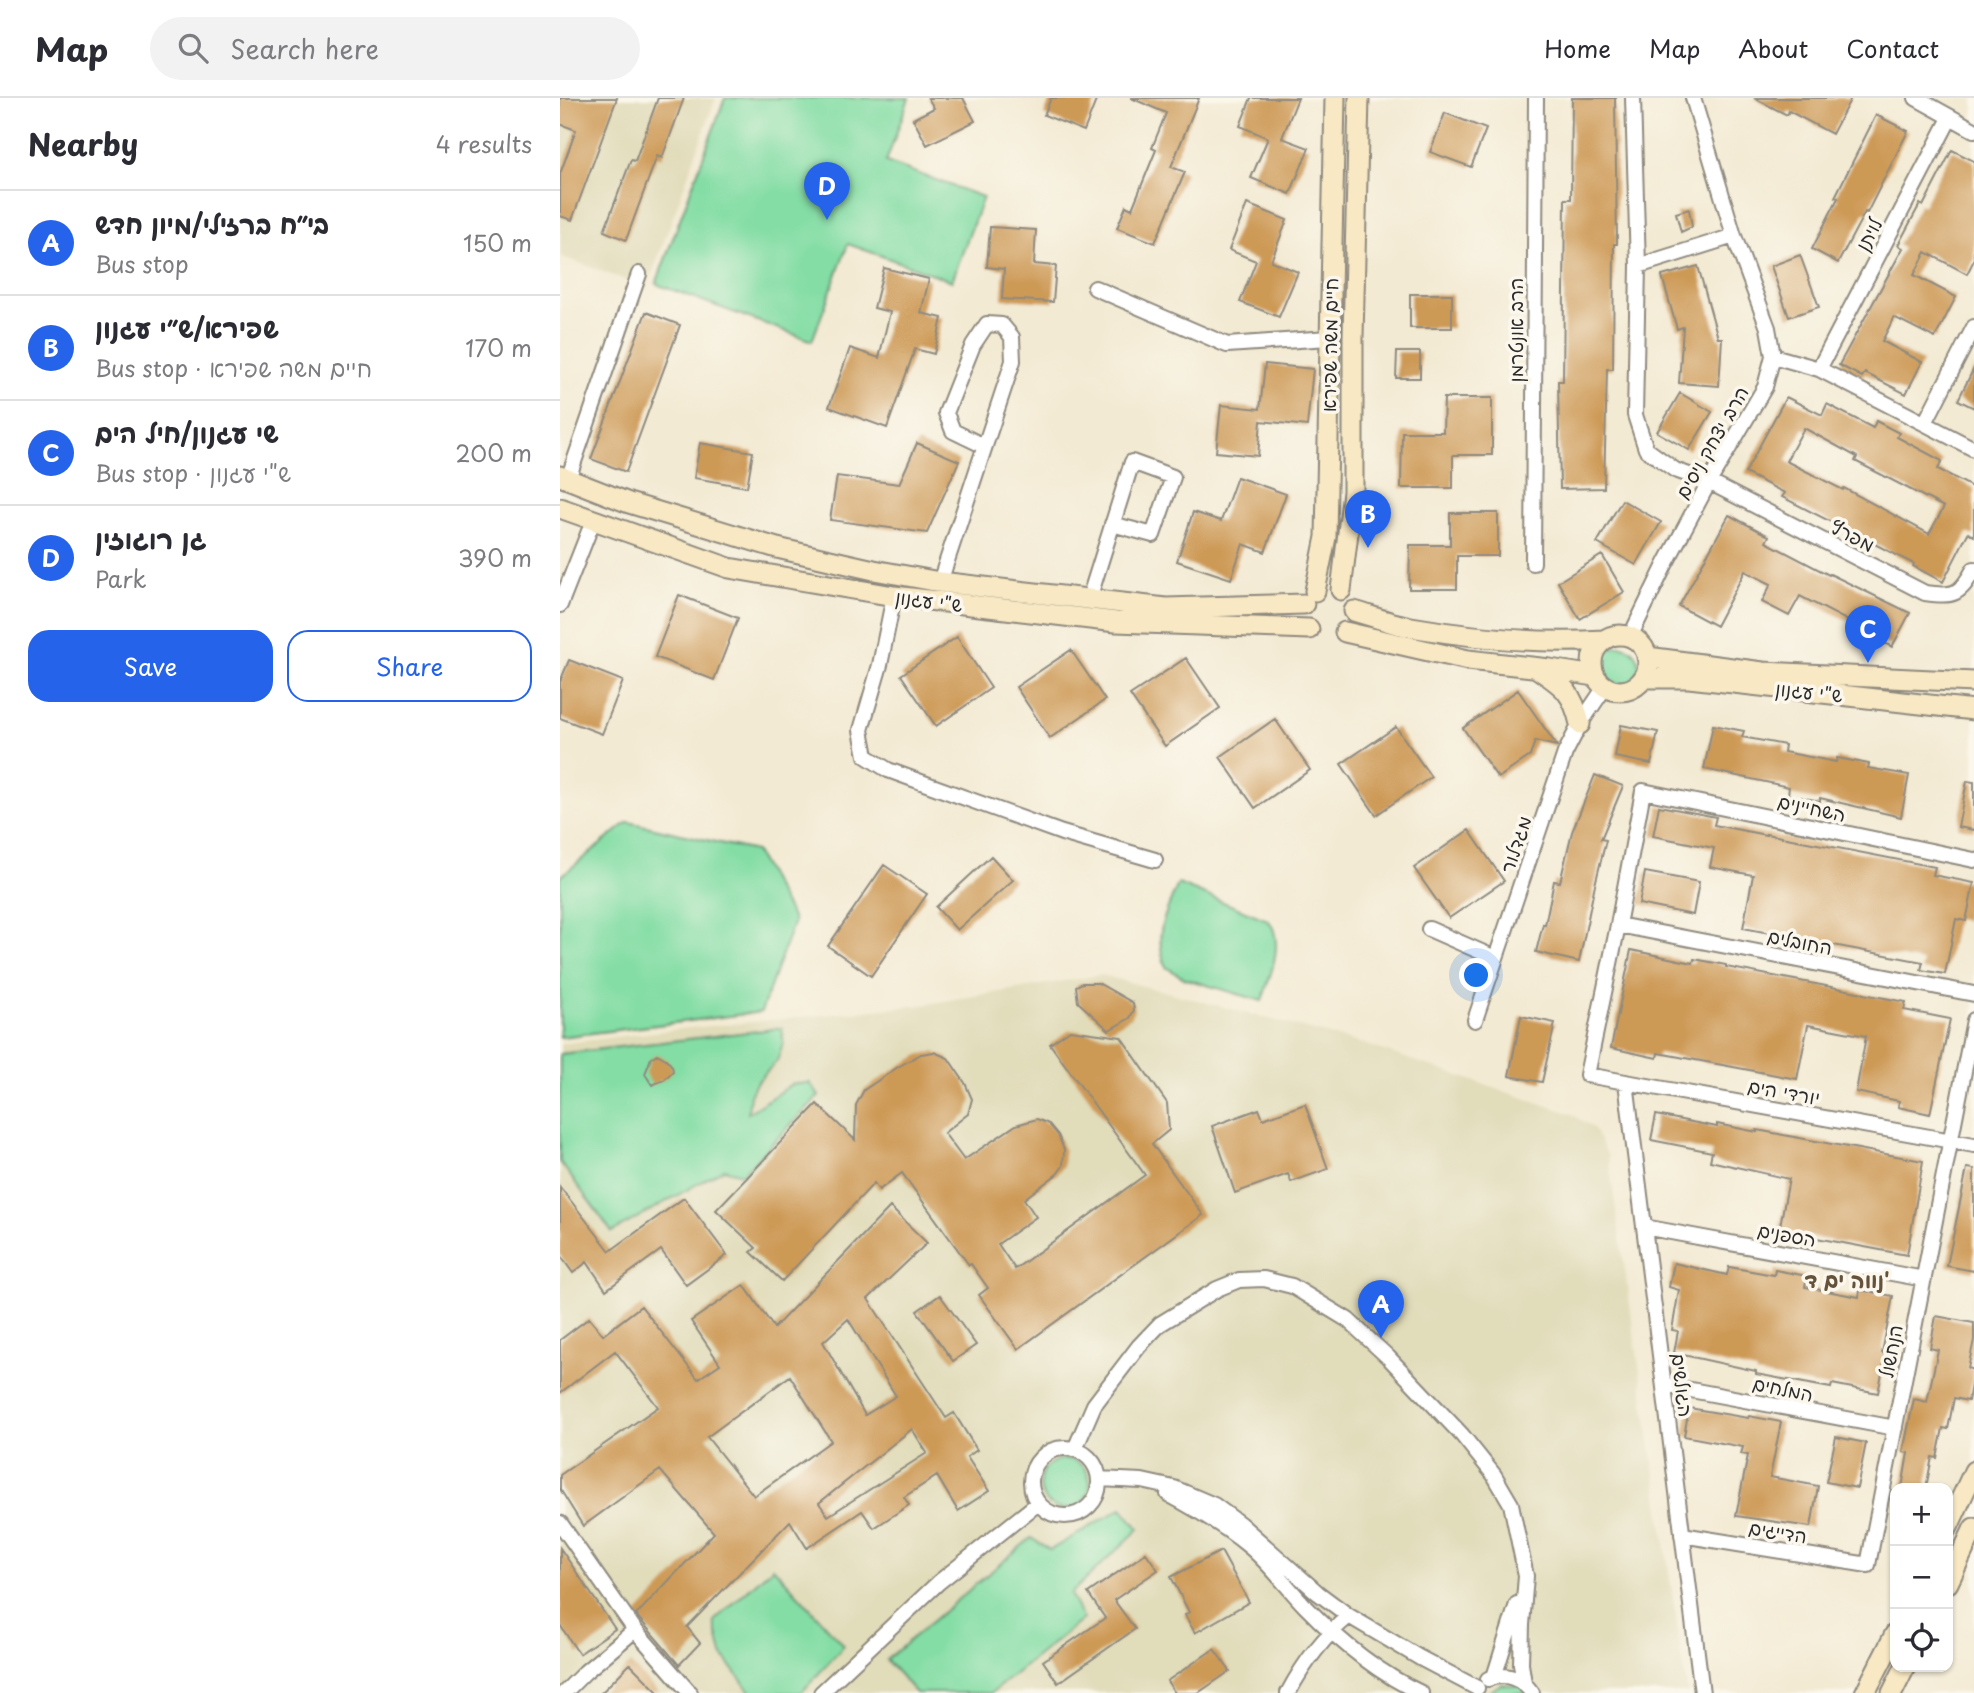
<!DOCTYPE html>
<meta charset="utf-8">
<style>
:root{--surface:#fff;--page:#f2f2f3;--text:#2b2b33;--muted:#7c7c81;--line:#e1e1e2;--accent:#2563eb}
body{margin:0;font-family:"Playpen Sans","Playpen Sans Hebrew",sans-serif;background:var(--page);color:var(--text)}
.controls{position:absolute;right:21px;bottom:21px;display:grid;overflow:hidden;border-radius:14px;box-shadow:0 2px 5px #0004}
.controls button{width:63px;height:63px;display:grid;place-items:center;padding:0;border:0;border-bottom:2px solid var(--line);background:var(--surface);color:var(--text);font:35px sans-serif}
.you{position:absolute;left:917px;top:878px;width:24px;height:24px;margin:-18px;border:5px solid #fff;border-radius:50%;background:#1a73e8;box-shadow:0 0 0 10px #1a73e833}
.badge{display:grid;place-items:center;width:46px;height:46px;border-radius:50%;background:var(--accent);color:#fff;font-size:23px;font-weight:700}
.pin{position:absolute;translate:-50% -58px;filter:drop-shadow(0 2px 4px #0008)}
.pin::after{content:'';position:absolute;top:37px;width:24px;height:21px;background:inherit;clip-path:polygon(0 0,100% 0,50% 100%)}
.list{margin:0;padding:0;list-style:none}
h2{display:flex;justify-content:space-between;align-items:center;height:91px;margin:0;padding:0 28px;font-size:30px}
h2 small{font-size:23px;font-weight:400;color:var(--muted)}
.list li{display:grid;grid-template-columns:46px 1fr auto;gap:21px;align-items:center;box-sizing:border-box;height:105px;padding:0 28px;border-top:2px solid var(--line)}
.list b{display:block;font-size:26px;white-space:nowrap}
.list p{margin:0;font-size:23px;white-space:nowrap;color:var(--muted)}
.list em{font-size:23px;font-style:normal;color:var(--muted)}
.actions{display:flex;gap:14px;padding:21px 28px}
.actions a{flex:1;padding:16px 0;border:2px solid var(--accent);border-radius:21px;text-align:center;font-size:24px;color:var(--accent)}
.actions .main{background:var(--accent);color:#fff}
.icon{flex:none;width:38px;height:38px;fill:none;stroke:currentColor;stroke-width:2;stroke-linecap:round;stroke-linejoin:round}
.map{position:relative;flex:none;width:1414px;height:1595px;overflow:hidden}
header{display:flex;align-items:center;gap:42px;box-sizing:border-box;height:98px;padding:0 35px;background:var(--surface);border-bottom:2px solid var(--line)}
header strong{font-size:33px}
nav{display:flex;gap:38px;margin-inline-start:auto;font-size:24px}
.search{width:490px;height:63px;background:var(--page);display:flex;align-items:center;gap:18px;box-sizing:border-box;padding:0 24px;border-radius:38px;color:var(--muted);font-size:26px}
main{display:flex}
aside{flex:1;background:var(--surface)}
.map>svg:first-child{display:block}
.built{fill:#e1dcba}
.green{fill:#83dda4;stroke:#578468;stroke-width:2}
.building{fill:#cd9a56;fill-rule:evenodd}
.lines{fill:none;stroke-linecap:round;stroke-linejoin:round}
.street-casing{stroke:#8f8a7f;stroke-width:18}
.secondary-casing{stroke:#8f8a7f;stroke-width:23}
.street{stroke:#fff;stroke-width:14}
.secondary{stroke:#f8e8c3;stroke-width:19}
.labels{text-anchor:middle;dominant-baseline:central;stroke-width:7;stroke-linejoin:round;paint-order:stroke}
.street-label{font-size:19px;fill:#2b2b2b;stroke:#fbf7ec}
.neighbourhood-label{font-size:21px;font-weight:bold;fill:#64523a;stroke:#fbf7ec}
</style>
<header>
<strong>Map</strong>
<div class="search"><svg class="icon" aria-label="search" viewBox="0 0 24 24"><circle cx="10" cy="10" r="6"/><path d="M15 15l6 6"/></svg>Search here</div>
<nav><a>Home</a><a>Map</a><a>About</a><a>Contact</a></nav>
</header>
<main>
<aside>
<h2>Nearby<small>4 results</small></h2>
<ul class="list">
<li><span class="badge">A</span><div><b>בי״ח ברזילי/מיון חדש</b><p>Bus stop</p></div><em>150 m</em></li>
<li><span class="badge">B</span><div><b>שפירא/ש״י עגנון</b><p>Bus stop · חיים משה שפירא</p></div><em>170 m</em></li>
<li><span class="badge">C</span><div><b>שי עגנון/חיל הים</b><p>Bus stop · ש&quot;י עגנון</p></div><em>200 m</em></li>
<li><span class="badge">D</span><div><b>גן רוגוזין</b><p>Park</p></div><em>390 m</em></li>
</ul>
<div class="actions"><a class="main">Save</a><a>Share</a></div>
</aside>
<div class="map">
<svg width="1414" height="1595" viewBox="0 0 1414 1595">
<rect width="100%" height="100%" fill="#fbf7ec"/>
<filter id="ink" filterUnits="userSpaceOnUse"><feTurbulence type="fractalNoise" baseFrequency=".0143" numOctaves="2"/><feDisplacementMap in="SourceGraphic" scale="14" xChannelSelector="R" yChannelSelector="G"/><feConvolveMatrix kernelMatrix="1 2 1 2 8 2 1 2 1" color-interpolation-filters="sRGB"/></filter>
<filter id="wash" filterUnits="userSpaceOnUse"><feTurbulence type="fractalNoise" baseFrequency=".00686" numOctaves="4" result="noise"/><feDisplacementMap in="SourceGraphic" scale="28" xChannelSelector="R" yChannelSelector="G"/><feGaussianBlur stdDeviation="1.57" result="paint"/><feColorMatrix in="noise" values="0 0 0 0 0 0 0 0 0 0 0 0 0 0 0 0 0 1.4 0 .05"/><feComposite in="paint" operator="in"/></filter>
<g filter="url(#wash)">
<rect width="100%" height="100%" fill="#f3ead3"/>
<path class="built" d="M0,0H156L87,190L0,158Z
M541,877L804,946L1012,1016L1033,1030L1048,1058L1127,1595H0V946L120,931L355,908Z"/>
<path class="green" d="M165,0H349L326,64L423,99L392,183L288,146L252,243L96,186Z
M1041 567a19 19 0 1 1 38 0a19 19 0 1 1-38 0Z
M68,724L195,753L234,823L201,914L0,939V779Z
M618,786L708,822C726,843 709,880 702,903L626,881L606,869C593,836 605,816 618,786Z
M222,930L223,946L217,963L196,985L190,997L188,1015L232,986L250,985L259,998L182,1076L164,1071L52,1134L0,1064V956Z
M480 1386a25 25 0 1 1 50 0a25 25 0 1 1-50 0Z
M562,1410L579,1431L510,1496L523,1521L431,1595H356L326,1562L471,1440L490,1452Z
M213,1469L284,1548L241,1595H191L162,1556L154,1523Z
M941,1586L960,1588L970,1595H928Z"/>
<g id="blocks">
<path class="building" d="M0,0H57L12,122L0,118V76L16,32L0,26Z
M98,0H124L102,60L97,58L66,142L44,133L71,62L75,63Z
M368,0H403L415,23L367,47L353,21L374,10Z
M491,0H537L524,33L484,17Z
M571,0H639L611,69L625,74L595,145L557,130L566,108L572,111L596,52L592,50L606,15Z
M691,0H738L722,40L749,50L730,96L691,80L708,40L680,28Z
M1012,0H1055L1057,146H1054L1053,271H1047L1044,390L1000,391L998,283H1003L1005,101H1011Z
M1194,0H1291L1272,36L1229,13L1227,17Z
M885,15L926,31L911,69L870,54Z
M1316,17L1348,33L1307,115L1305,114L1278,165L1252,151L1278,100L1275,99Z
M1392,52L1414,63V162L1407,176L1366,154L1354,177L1396,199L1375,240L1334,219L1322,243L1362,264L1346,296L1305,275L1302,279L1279,267L1343,150L1338,147L1360,106L1363,108Z
M687,106L727,122L711,163L738,174L719,219L680,204L696,163L669,152Z
M1129,111L1132,129L1121,134L1116,115Z
M430,129L476,132L474,166L496,168L493,204L442,201L444,171L427,169Z
M1240,157L1259,209L1229,219L1211,168Z
M1138,168L1158,240H1162L1159,288L1119,285L1123,229L1117,231L1102,178Z
M324,170L369,181L361,215L382,220L374,256L355,251L327,330L269,309L290,250L319,260L330,214L314,210Z
M850,196H892V230H850Z
M86,214L120,227L66,374L31,361Z
M837,254H860V280H836Z
M705,266L753,271L747,328L701,323L698,358L656,354L661,307L700,311Z
M1414,270V310L1398,302Z
M1120,295L1152,314L1129,352L1097,334Z
M1226,299L1262,317L1267,306L1313,330L1316,323L1339,335L1337,339L1382,363L1378,371L1414,390V438L1408,435L1383,484L1353,468L1354,466L1222,399L1225,395L1185,375ZM1244,330L1297,359L1295,363L1384,409L1369,436L1284,390L1283,392L1226,363Z
M884,300H932V357H893V390H841L842,334H883Z
M140,345L193,354L187,389L134,380Z
M357,345L399,363L367,435L270,422L277,378L339,386Z
M677,379L726,396L705,454L683,446L671,481L617,463L633,414L661,423Z
M1062,402L1101,424L1076,467L1037,445Z
M890,415H938V458H897V491H849L850,447H890Z
M1169,417L1209,438L1206,444L1269,477L1270,476L1350,515L1332,549L1298,531L1300,529L1240,498L1229,518L1202,504L1211,486L1185,473L1156,528L1119,508Z
M1042,457L1064,494L1020,521L998,484Z
M119,497L178,520L154,582L95,559Z
M397,539L431,590L376,628L341,577Z
M511,552L545,602L490,640L456,589Z
M626,560L660,610L605,648L570,597Z
M9,562L63,583L42,636L0,620V584Z
M958,592L997,648L975,643L970,658L938,680L903,630Z
M715,621L750,672L695,710L660,659Z
M1061,627L1098,634L1091,666L1055,659Z
M1153,627L1184,633L1182,639L1225,647L1224,654L1276,664L1277,660L1309,666L1308,670L1349,677L1341,719L1260,700V703L1228,697L1229,689L1144,671Z
M836,629L871,679L816,717L781,666Z
M1035,677L1063,688L1041,741L1046,742L1034,791L1019,864L976,854L983,826L985,827L994,783L1000,784L1012,734Z
M1407,683L1414,684V732L1398,729Z
M1099,708L1156,719L1154,727L1206,737V736L1375,769L1373,777L1414,785L1406,823L1396,821L1385,876L1361,872L1363,864L1183,830L1193,777L1150,769L1154,750L1093,738Z
M909,732L944,783L889,820L854,770Z
M431,758L453,782L397,832L376,809Z
M324,767L367,796L311,878L268,848Z
M1085,774L1139,784L1133,817L1079,806Z
M1071,852L1133,865L1134,861L1166,867V869L1303,895V896L1346,904L1344,912L1390,921L1370,1016L1338,1009L1339,1003L1296,994L1306,938L1248,927L1237,981L1098,955L1097,960L1051,950Z
M522,885H538L573,905L574,912L570,920L549,932L518,904L516,888Z
M961,918L995,925L982,984L949,978Z
M510,932L561,939L607,1005L609,1032L592,1046L643,1117L458,1251L419,1197L428,1190L411,1166L409,1167L342,1075L319,1092L314,1085L222,1183L191,1154L196,1150L156,1112L257,1006L295,1042L296,1007L304,992L338,969L361,956L374,954L388,960L405,985L412,1001L408,1016L384,1035L404,1062L456,1027L477,1021L489,1026L498,1037L504,1052L503,1068L497,1076L464,1101L476,1119L438,1146L455,1171L585,1077L490,946Z
M97,956L106,961L112,968L113,973L104,982L92,987L85,976L91,960Z
M745,1006L768,1071L731,1084L728,1076L675,1095L652,1028L699,1011L703,1021Z
M1096,1017L1157,1029V1026L1197,1034V1032L1363,1063L1347,1157L1219,1133L1229,1081L1150,1063L1152,1054L1091,1042Z
M1407,1070L1414,1071V1173L1387,1168Z
M0,1089L50,1153L124,1100L167,1157L126,1187L101,1152L46,1192L27,1164L13,1175L0,1157Z
M330,1109L367,1145L308,1201L386,1320L394,1315L417,1352L407,1359L429,1393L398,1413L377,1378L344,1399L349,1407L314,1430L302,1413L247,1450L230,1423L127,1529L140,1545L119,1567L76,1517L154,1435L100,1372L23,1428L0,1391V1377L98,1309L55,1253L0,1295V1242L29,1220L43,1237L81,1208L138,1281L160,1266L131,1223L184,1187L214,1230ZM288,1221L336,1298L305,1317L263,1244ZM230,1278L271,1343L194,1398L147,1339ZM352,1331L367,1355L268,1418L259,1405Z
M1114,1165L1167,1177L1169,1169L1214,1177L1215,1172L1247,1178L1245,1189L1299,1199L1300,1192L1333,1198L1322,1255L1326,1256L1318,1295L1272,1286L1271,1290L1196,1276V1273L1114,1255L1118,1233L1112,1232L1119,1192L1109,1189Z
M380,1197L416,1247L393,1263L357,1213Z
M1376,1218L1414,1225V1242L1408,1270L1414,1272L1408,1303L1394,1300L1388,1331L1383,1330L1377,1360L1372,1359L1366,1390H1342L1348,1355L1343,1354L1354,1301L1367,1304L1378,1252L1370,1250Z
M1129,1310L1188,1320L1189,1318L1221,1324L1210,1379L1258,1388L1251,1429L1176,1418L1188,1357L1181,1356L1183,1349L1124,1338Z
M1276,1339L1306,1345L1297,1390L1266,1384Z
M0,1450L55,1531L19,1556L0,1527Z
M661,1453L689,1504L635,1535L625,1517L629,1514L611,1479Z
M586,1455L598,1472L554,1502L575,1531L498,1585L483,1563L545,1520L528,1495Z
M654,1551L670,1573L638,1595H615L607,1583Z
M70,1566L99,1595H41Z"/>
</g>
</g>
<g filter="url(#ink)">
<use href="#blocks" fill-opacity="0" stroke="#8f8a7f" stroke-width="2"/>
<g class="lines">
<g class="street-casing">
<path id="street" d="M1073,0L1078,168L1075,317L1086,351L1115,372L1149,384L1365,495C1394,499 1400,497 1414,471
M1356,0L1414,32
M1078,168L1174,138
M535,190L667,247L769,240
M1213,258L1259,271L1414,351
M1259,271L1390,20
M1365,325L1414,229
M8,381L79,176
M973,465L976,0
M380,484L453,263L452,239L442,227L427,226L413,247L386,315L393,333L424,348
M334,498L320,567L301,632L306,658L328,672L502,735L595,762
M529,501L572,364L613,379L593,437L552,426
M0,507L33,423
M1070,539L1105,467L1149,384L1205,289L1213,258L1208,230L1174,138L1133,0
M1414,762L1083,693L1058,827L1027,977L1414,1047
M1058,827L1414,896
M869,831L935,860
M915,922L1005,655L1020,626L1045,589
M1066,984L1142,1595
M1084,1129L1364,1181
M1104,1287L1335,1330
M471 1384a34 34 0 1 1 68 0a34 34 0 1 1-68 0Z
M515,1351L534,1307L579,1248L600,1226L657,1191L679,1182L704,1181L732,1188L788,1222L828,1259L902,1337L934,1377L951,1406L966,1478L962,1527L961,1566L964,1585
M539,1381L582,1383L614,1390L654,1407L680,1426L758,1495L789,1518L860,1560L917,1590
M608,1396C636,1411 665,1428 690,1449C710,1466 727,1489 745,1508C778,1542 818,1575 861,1595
M0,1425L75,1532L130,1595
M1122,1437L1308,1467L1414,922
M934,1579L957,1506
M928,1581C945,1574 962,1580 972,1595
M4,1595L25,1574L75,1532
M261,1595L379,1484L477,1406
M728,1595C744,1565 763,1539 789,1518"/>
</g>
<g class="secondary-casing">
<path id="secondary" d="M0,378L69,405L217,450L314,472L380,484L606,510L744,506
M0,410L169,470L334,498L556,524L749,531
M781,492L793,394V239L799,0
M755,493L766,439L775,0
M794,513C812,518 832,526 851,529C914,540 980,546 1044,542
M785,534L908,562L990,571L1035,578
M1032 565a28 28 0 1 1 56 0a28 28 0 1 1-56 0Z
M1087,559L1203,574L1414,584
M978,571C1005,589 1013,595 1020,626
M1084,580H1129L1414,612
M1388,1429L1414,1373
M1388,1485L1414,1430
M1305,1595L1335,1536
M1332,1595L1345,1569"/>
</g>
<use href="#street" class="street"/>
<use href="#secondary" class="secondary"/>
</g>
</g>
<g class="labels">
<g class="street-label">
<text transform="translate(1308 136) rotate(-62)">לויתן</text>
<text transform="translate(955 232) rotate(-90)">הרב אונטרמן</text>
<text transform="translate(769 247) rotate(-89)">חיים משה שפירא</text>
<text transform="translate(1151 344) rotate(-60)">הרב יצחק ניסים</text>
<text transform="translate(1293 437) rotate(27)">מפרץ</text>
<text transform="translate(369 502) rotate(7)">ש"י עגנון</text>
<text transform="translate(1249 593) rotate(6)">ש"י עגנון</text>
<text transform="translate(1252 709) rotate(12)">השחיינים</text>
<text transform="translate(955 746) rotate(-71)">מגדלור</text>
<text transform="translate(1240 843) rotate(11)">החובלים</text>
<text transform="translate(1224 993) rotate(10)">יורדי הים</text>
<text transform="translate(1227 1136) rotate(10)">הספנים</text>
<text transform="translate(1330 1253) rotate(-79)">הנחשול</text>
<text transform="translate(1123 1287) rotate(83)">הגולשים</text>
<text transform="translate(1223 1290) rotate(11)">המלחים</text>
<text transform="translate(1218 1433) rotate(9)">הדייגים</text>
</g>
<g class="neighbourhood-label">
<text x="1287" y="1181">נווה ים ד'</text>
</g>
</g>
</svg>
<div class="controls">
<button>+</button>
<button>−</button>
<button><svg class="icon" aria-label="locate" viewBox="0 0 24 24"><circle cx="12" cy="12" r="6"/><path d="M12 2v4M12 18v4M2 12h4M18 12h4"/></svg></button>
</div>
<div class="you"></div>
<div class="pin badge" style="left:821px;top:1240px">A</div>
<div class="pin badge" style="left:808px;top:450px">B</div>
<div class="pin badge" style="left:1308px;top:565px">C</div>
<div class="pin badge" style="left:267px;top:122px">D</div>
</div>
</main>
